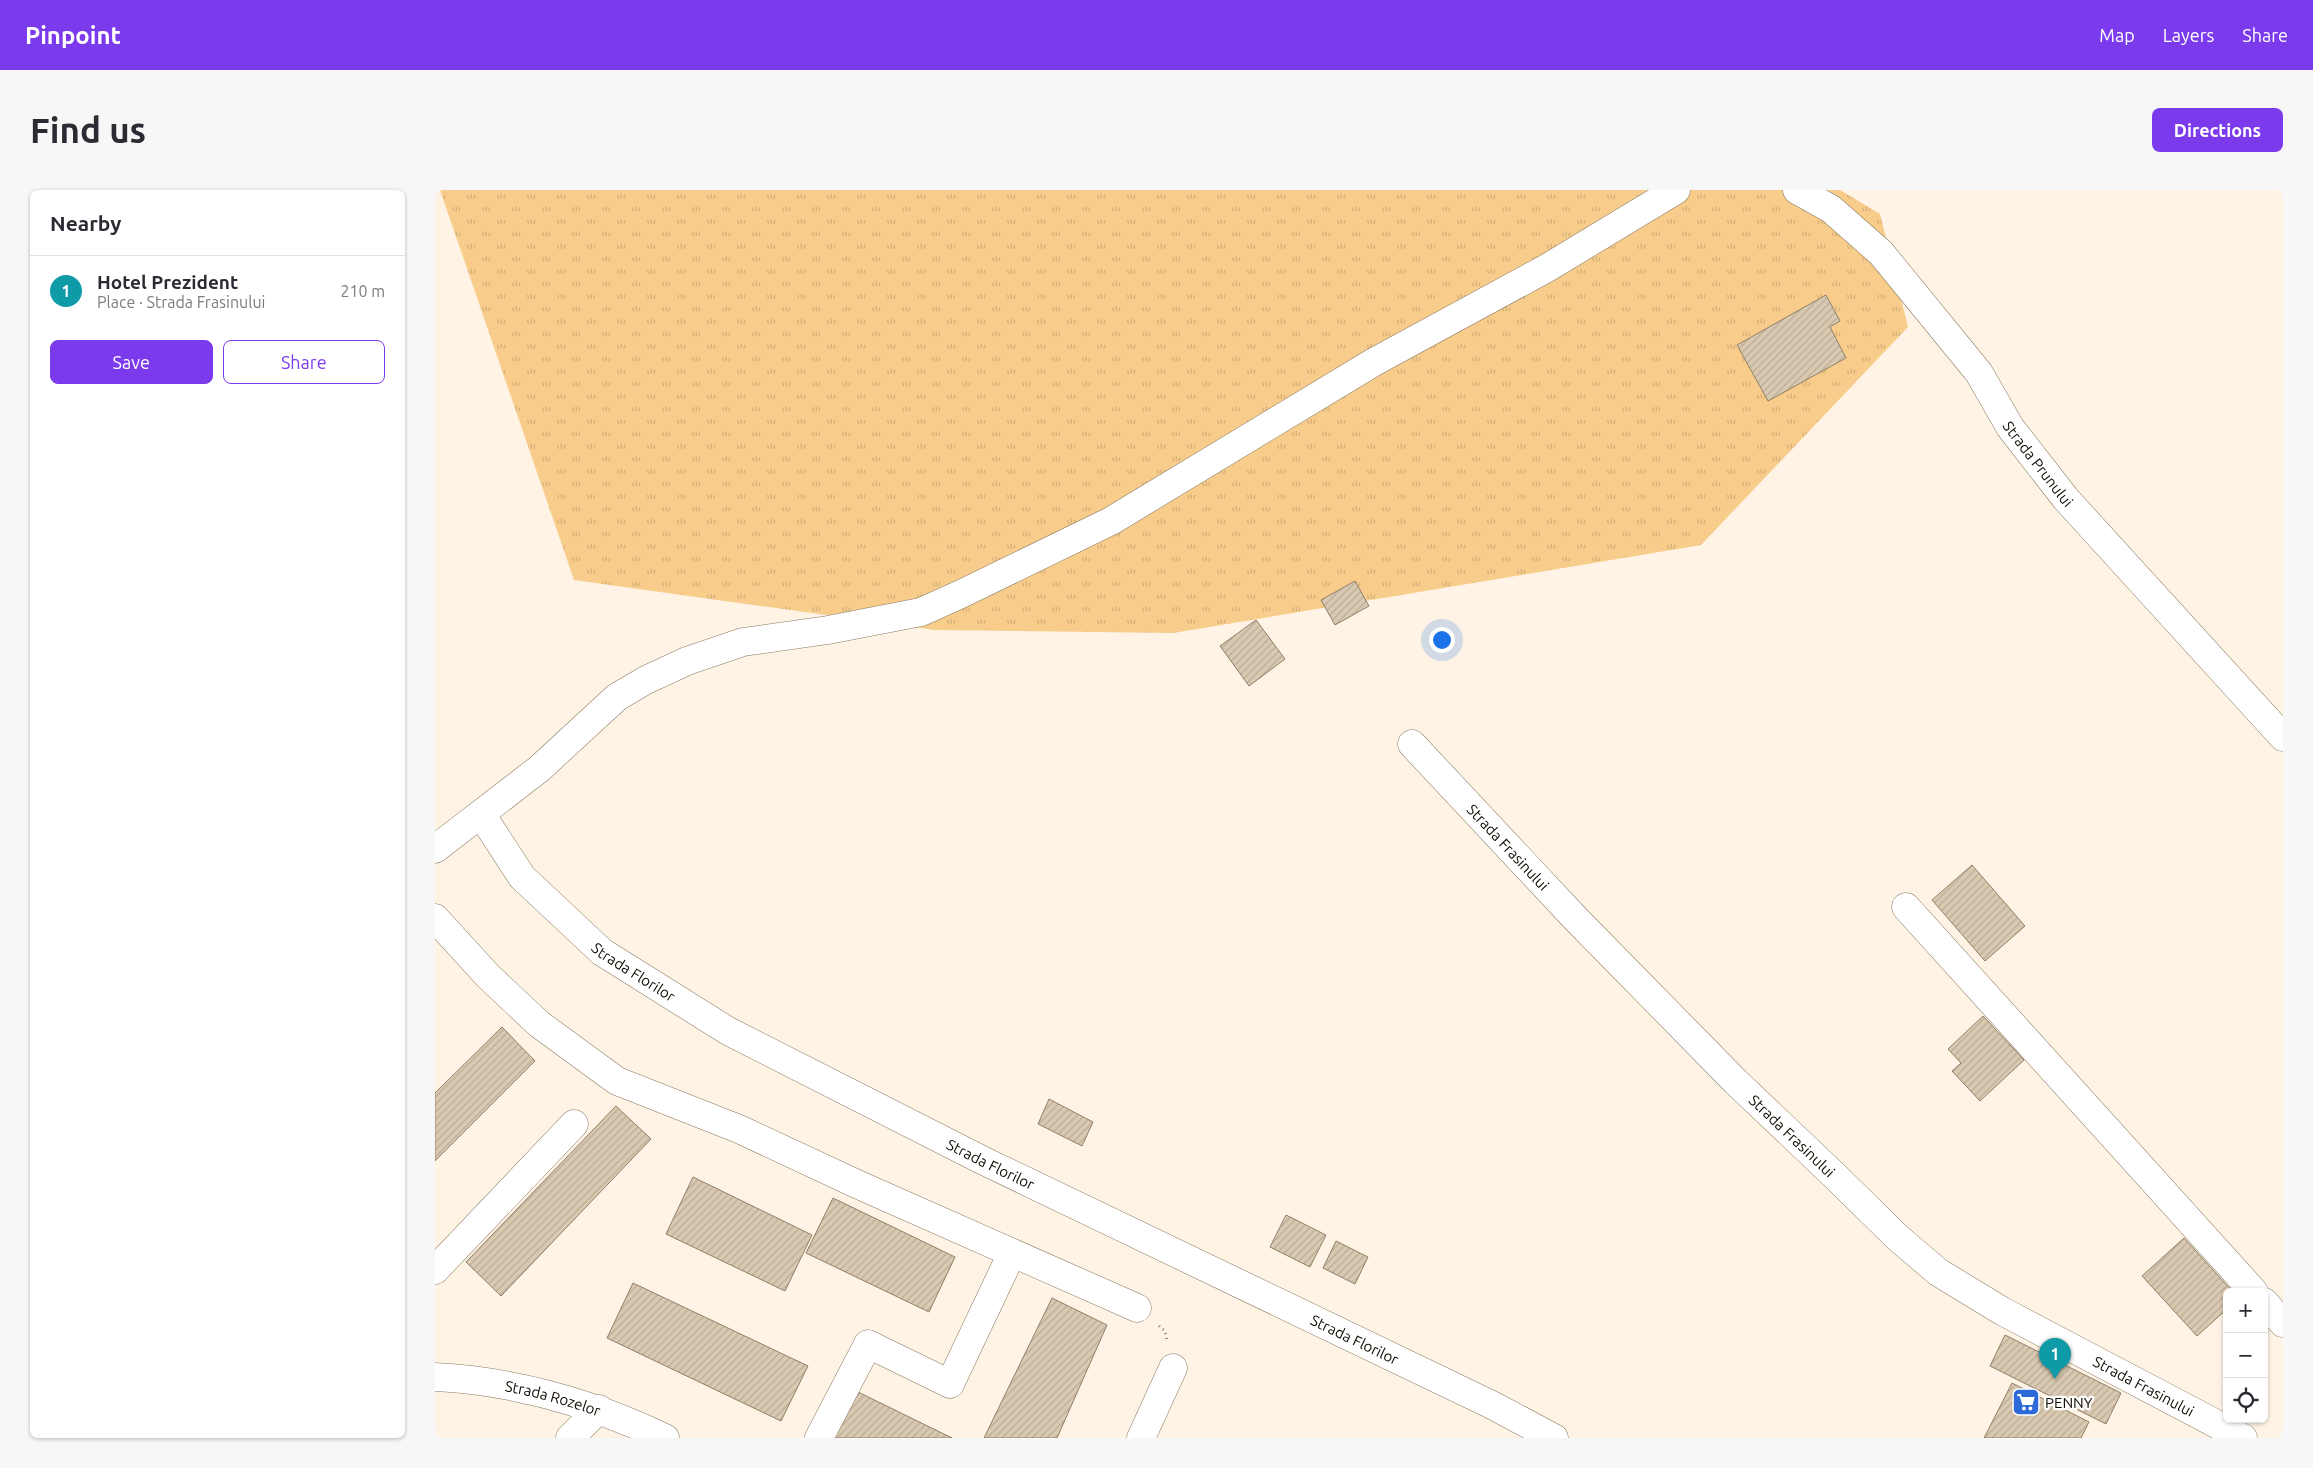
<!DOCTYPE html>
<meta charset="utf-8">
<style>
:root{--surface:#fff;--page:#f7f7f7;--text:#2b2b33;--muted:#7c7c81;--line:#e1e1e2;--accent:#7c3aed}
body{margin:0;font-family:Ubuntu,sans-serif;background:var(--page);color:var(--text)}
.controls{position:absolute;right:15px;bottom:15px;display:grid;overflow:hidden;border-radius:8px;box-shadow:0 1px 4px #0004}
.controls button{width:45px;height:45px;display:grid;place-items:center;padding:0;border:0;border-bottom:1px solid var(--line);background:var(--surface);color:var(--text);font:25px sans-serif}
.you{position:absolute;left:1006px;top:449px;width:18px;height:18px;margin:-12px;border:4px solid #fff;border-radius:50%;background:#1a73e8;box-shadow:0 0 0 8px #1a73e833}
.badge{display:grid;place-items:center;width:32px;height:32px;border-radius:50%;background:var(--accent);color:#fff;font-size:16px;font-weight:700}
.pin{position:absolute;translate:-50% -41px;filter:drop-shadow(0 1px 2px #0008)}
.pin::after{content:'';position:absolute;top:26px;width:18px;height:15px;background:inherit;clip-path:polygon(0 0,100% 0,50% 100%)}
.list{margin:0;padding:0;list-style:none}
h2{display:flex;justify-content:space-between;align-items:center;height:65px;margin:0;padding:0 20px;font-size:21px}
h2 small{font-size:16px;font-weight:400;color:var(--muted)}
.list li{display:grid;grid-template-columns:32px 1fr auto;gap:15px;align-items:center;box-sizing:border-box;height:70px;padding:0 20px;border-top:1px solid var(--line)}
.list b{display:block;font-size:19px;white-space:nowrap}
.list p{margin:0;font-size:16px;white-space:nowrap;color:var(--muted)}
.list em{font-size:16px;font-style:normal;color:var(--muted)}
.actions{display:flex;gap:10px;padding:15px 20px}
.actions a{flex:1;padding:11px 0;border:1px solid var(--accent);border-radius:8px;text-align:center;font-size:18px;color:var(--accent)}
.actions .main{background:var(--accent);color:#fff}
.icon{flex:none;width:28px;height:28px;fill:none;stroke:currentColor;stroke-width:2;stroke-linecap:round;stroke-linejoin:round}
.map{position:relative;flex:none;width:1848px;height:1248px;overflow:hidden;border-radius:8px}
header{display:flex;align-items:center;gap:30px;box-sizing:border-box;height:70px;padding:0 25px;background:var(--accent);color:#fff}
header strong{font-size:24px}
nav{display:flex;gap:28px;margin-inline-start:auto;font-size:18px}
.intro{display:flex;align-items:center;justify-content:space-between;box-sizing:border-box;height:120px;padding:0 30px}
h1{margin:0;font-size:35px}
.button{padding:12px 22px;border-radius:8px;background:var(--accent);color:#fff;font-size:18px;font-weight:700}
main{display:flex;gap:30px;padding:0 30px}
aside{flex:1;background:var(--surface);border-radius:8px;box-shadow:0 1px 4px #0004}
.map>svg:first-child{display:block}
.grass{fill:url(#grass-tufts)}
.building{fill:url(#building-hatch);stroke:#8f7f68}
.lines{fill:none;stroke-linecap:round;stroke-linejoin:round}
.minor-casing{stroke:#897962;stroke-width:29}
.path{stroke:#8b8377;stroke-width:3;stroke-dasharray:1 4;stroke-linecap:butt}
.minor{stroke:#fff;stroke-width:28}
.labels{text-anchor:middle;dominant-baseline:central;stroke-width:4.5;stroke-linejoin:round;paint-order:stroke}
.street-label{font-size:15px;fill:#110c04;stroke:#fff}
.poi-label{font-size:15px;fill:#110c04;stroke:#fff;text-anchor:start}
</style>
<header>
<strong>Pinpoint</strong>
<nav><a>Map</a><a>Layers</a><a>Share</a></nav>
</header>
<div class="intro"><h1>Find us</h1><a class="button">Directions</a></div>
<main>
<aside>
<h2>Nearby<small></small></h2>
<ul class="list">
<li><span class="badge" style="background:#0f9aa8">1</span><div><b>Hotel Prezident</b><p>Place · Strada Frasinului</p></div><em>210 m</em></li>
</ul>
<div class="actions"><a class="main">Save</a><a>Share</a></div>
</aside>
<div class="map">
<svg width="1848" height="1248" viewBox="0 0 1848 1248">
<defs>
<pattern id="grass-tufts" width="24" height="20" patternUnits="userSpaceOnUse" patternTransform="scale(1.25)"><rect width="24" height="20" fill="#f8cd8b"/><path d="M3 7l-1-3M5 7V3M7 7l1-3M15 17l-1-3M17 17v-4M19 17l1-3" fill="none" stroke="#d4af76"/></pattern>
<pattern id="building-hatch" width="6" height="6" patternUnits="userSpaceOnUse" patternTransform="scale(1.25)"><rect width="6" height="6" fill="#dac9b1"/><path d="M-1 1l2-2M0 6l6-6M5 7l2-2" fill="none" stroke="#baab97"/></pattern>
</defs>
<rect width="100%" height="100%" fill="#fef3e4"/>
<path class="grass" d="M5,0H1405L1445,24L1473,137L1266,355L738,443L499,440L139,390Z"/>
<path class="building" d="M1391,105L1405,131L1395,137L1411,168L1333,211L1302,155Z
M920,391L934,416L900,435L886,410Z
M821,430L850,469L814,496L785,456Z
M1537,675L1590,736L1550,771L1497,710Z
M1548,826L1589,870L1545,911L1517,881L1526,873L1513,859Z
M67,837L100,871L0,971V903Z
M614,909L658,932L647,956L603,934Z
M181,916L216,949L66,1106L31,1072Z
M258,987L377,1045L350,1101L231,1044Z
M398,1008L520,1067L494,1122L371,1063Z
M851,1025L891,1045L875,1077L835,1057Z
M1749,1048L1798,1102H1792V1119L1762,1146L1707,1086Z
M901,1051L933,1067L920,1094L888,1078Z
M198,1093L373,1176L346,1231L172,1148Z
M617,1108L672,1135L622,1248H549Z
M1570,1145L1686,1203L1671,1234L1555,1176Z
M1577,1193L1654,1232L1646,1248H1549Z
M421,1201L517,1248H397Z"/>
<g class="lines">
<g class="minor-casing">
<g id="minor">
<path id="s1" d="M1362,0L1396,19L1446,63L1544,183L1575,237L1631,309L1848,547"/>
<path id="s2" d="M977,554L1139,727L1301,892L1400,986L1462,1047L1503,1082L1567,1121L1808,1248"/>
<path id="s3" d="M46,624L87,687L167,762L293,841L549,971L1057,1215L1119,1248"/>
<path d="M0,659L104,579L182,507L211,490L252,471L308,452L393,440L486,422L526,404L676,331L939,172L1112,78L1241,0"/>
<path d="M1471,717L1819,1102"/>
<path d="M0,728L53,786L104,834L182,891L304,939L424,995L702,1118"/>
<path d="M0,1080L139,934"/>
<path d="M1829,1112L1848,1133"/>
<path id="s4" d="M0,1187C81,1191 157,1213 230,1248"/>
<path d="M135,1248L164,1219"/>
<path d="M384,1248L433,1154L515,1194L577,1063"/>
<path d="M706,1248L738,1178"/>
</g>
</g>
<path class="path" d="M724,1136L730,1141L732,1151"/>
<use href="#minor" class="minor"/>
</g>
<defs>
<g id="supermarket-square" transform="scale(1.4375)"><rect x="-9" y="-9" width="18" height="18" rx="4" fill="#2d6ad8" stroke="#fff"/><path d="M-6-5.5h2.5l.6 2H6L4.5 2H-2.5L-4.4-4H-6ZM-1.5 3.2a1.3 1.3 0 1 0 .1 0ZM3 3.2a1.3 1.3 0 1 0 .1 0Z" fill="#fff"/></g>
</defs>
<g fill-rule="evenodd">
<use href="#supermarket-square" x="1591" y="1212"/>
</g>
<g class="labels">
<g class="street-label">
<text stroke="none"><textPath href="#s1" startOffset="369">Strada Prunului</textPath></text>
<text stroke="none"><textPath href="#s2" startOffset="141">Strada Frasinului</textPath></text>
<text stroke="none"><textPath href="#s3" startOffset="222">Strada Florilor</textPath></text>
<text stroke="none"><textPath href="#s2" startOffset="546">Strada Frasinului</textPath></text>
<text stroke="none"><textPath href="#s3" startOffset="628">Strada Florilor</textPath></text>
<text stroke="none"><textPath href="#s3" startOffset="1032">Strada Florilor</textPath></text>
<text stroke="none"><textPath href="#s2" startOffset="981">Strada Frasinului</textPath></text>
<text stroke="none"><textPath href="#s4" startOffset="120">Strada Rozelor</textPath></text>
</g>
<g class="poi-label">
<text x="1610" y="1212">PENNY</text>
</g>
</g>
</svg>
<div class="controls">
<button>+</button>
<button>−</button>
<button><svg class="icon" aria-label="locate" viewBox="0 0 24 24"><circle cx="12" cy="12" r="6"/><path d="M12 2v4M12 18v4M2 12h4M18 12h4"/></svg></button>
</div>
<div class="you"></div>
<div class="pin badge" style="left:1620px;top:1189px;background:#0f9aa8">1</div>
</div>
</main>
